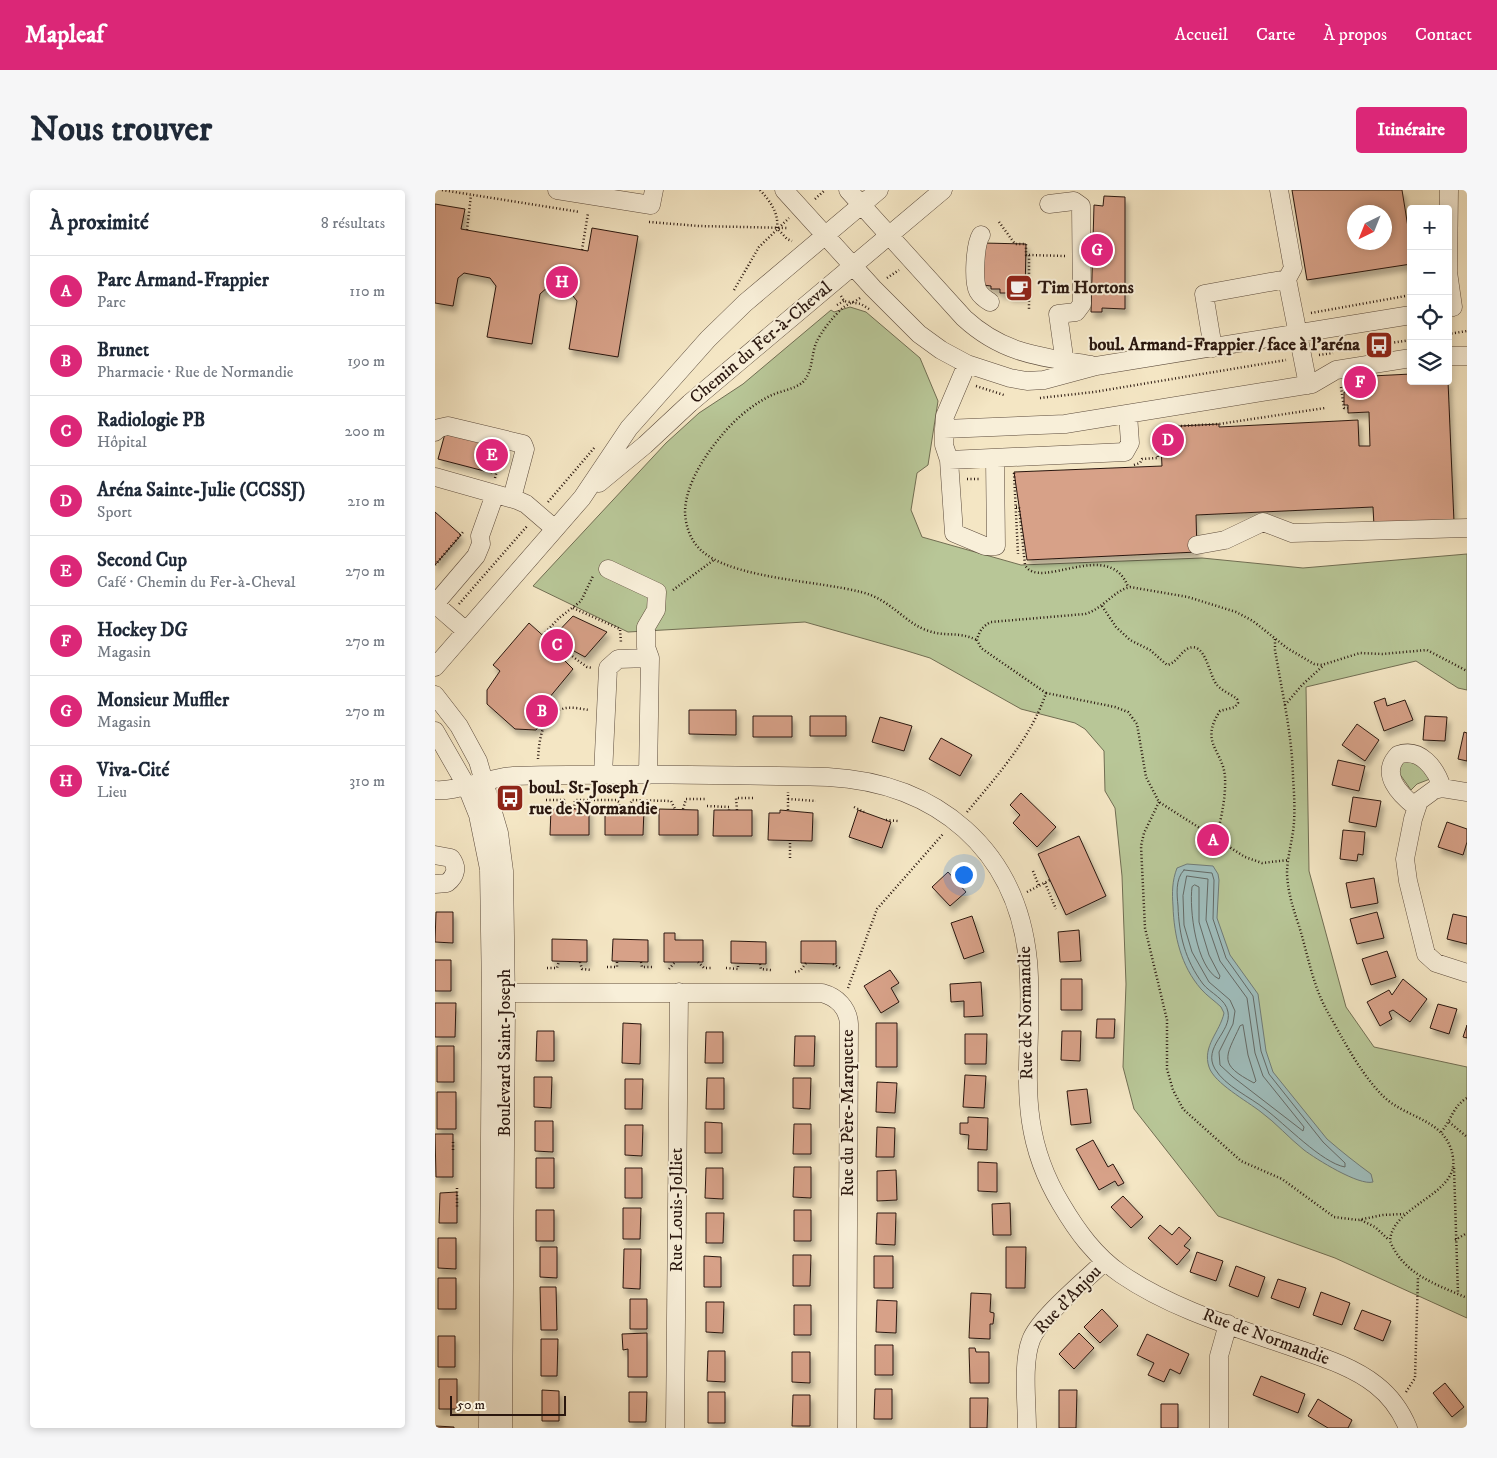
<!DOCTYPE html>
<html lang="fr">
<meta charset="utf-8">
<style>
:root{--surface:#fff;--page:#f6f6f7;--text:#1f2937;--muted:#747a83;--line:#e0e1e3;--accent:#db2777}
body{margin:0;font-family:"IM FELL DW Pica",serif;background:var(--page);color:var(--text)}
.controls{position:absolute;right:15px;top:15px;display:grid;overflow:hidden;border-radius:5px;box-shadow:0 2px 8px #0003}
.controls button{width:45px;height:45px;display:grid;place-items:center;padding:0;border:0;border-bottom:1px solid var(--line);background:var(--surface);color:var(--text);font:25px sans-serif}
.compass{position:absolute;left:912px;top:15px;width:45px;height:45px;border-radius:50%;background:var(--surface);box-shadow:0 2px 8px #0003;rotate:223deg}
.scale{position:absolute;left:15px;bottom:12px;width:116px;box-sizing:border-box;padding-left:5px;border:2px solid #2a170f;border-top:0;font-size:14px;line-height:18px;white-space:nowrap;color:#2a170f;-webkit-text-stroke:4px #f8efd9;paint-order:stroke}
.you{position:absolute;left:528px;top:684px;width:18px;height:18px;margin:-12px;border:4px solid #fff;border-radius:50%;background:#1a73e8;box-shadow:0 0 0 8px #1a73e833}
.badge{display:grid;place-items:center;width:32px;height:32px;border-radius:50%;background:var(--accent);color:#fff;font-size:16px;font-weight:700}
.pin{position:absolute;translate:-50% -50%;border:2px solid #fff;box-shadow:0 1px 5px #0006}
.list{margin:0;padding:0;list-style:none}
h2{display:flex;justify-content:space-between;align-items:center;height:65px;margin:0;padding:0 20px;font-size:21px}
h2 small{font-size:16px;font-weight:400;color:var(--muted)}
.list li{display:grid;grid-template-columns:32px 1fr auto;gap:15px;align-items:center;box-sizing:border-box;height:70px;padding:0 20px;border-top:1px solid var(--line)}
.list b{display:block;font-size:19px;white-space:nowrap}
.list p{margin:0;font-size:16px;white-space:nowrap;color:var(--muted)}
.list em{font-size:16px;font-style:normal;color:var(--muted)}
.icon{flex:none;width:28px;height:28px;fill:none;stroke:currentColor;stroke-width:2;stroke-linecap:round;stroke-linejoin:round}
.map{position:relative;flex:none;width:1032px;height:1238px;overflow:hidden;border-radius:5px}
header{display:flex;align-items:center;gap:30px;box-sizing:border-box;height:70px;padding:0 25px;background:var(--accent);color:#fff}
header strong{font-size:24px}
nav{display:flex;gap:28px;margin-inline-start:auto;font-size:18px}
.intro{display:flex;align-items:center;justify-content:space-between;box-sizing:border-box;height:120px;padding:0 30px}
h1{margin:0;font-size:35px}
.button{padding:12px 22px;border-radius:5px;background:var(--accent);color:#fff;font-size:18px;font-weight:700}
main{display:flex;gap:30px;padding:0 30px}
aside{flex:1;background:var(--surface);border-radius:5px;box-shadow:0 2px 8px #0003}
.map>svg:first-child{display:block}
.green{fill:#b8c697;stroke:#716e53}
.water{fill:#9fbdbc;stroke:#707b77}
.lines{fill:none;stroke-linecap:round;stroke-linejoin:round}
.shore{stroke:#646a66;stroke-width:1}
.building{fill:#d7a188;stroke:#2a170f;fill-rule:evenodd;filter:url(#shadow)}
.minor-casing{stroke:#5c4b3c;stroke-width:19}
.path{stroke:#2a170f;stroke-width:2.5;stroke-dasharray:1 2.5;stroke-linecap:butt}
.minor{stroke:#f8efd9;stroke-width:18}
.labels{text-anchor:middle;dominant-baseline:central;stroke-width:4;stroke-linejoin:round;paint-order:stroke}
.poi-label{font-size:18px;font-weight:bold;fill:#2a170f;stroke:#f8efd9;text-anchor:start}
.street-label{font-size:18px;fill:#2a170f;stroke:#f8efd9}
</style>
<header>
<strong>Mapleaf</strong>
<nav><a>Accueil</a><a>Carte</a><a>À propos</a><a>Contact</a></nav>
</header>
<div class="intro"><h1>Nous trouver</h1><a class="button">Itinéraire</a></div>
<main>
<aside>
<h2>À proximité<small>8 résultats</small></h2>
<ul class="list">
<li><span class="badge">A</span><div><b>Parc Armand-Frappier</b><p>Parc</p></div><em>110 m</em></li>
<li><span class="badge">B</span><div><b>Brunet</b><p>Pharmacie · Rue de Normandie</p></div><em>190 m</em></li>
<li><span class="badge">C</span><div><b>Radiologie PB</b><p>Hôpital</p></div><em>200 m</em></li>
<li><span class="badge">D</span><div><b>Aréna Sainte-Julie (CCSSJ)</b><p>Sport</p></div><em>210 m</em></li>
<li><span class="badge">E</span><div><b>Second Cup</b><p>Café · Chemin du Fer-à-Cheval</p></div><em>270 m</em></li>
<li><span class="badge">F</span><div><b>Hockey DG</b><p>Magasin</p></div><em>270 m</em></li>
<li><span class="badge">G</span><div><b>Monsieur Muffler</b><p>Magasin</p></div><em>270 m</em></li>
<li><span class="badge">H</span><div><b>Viva-Cité</b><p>Lieu</p></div><em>310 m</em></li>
</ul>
</aside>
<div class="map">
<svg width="1032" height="1238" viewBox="0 0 1032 1238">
<defs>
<filter id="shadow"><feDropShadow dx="3" dy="5.5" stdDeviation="2.5" flood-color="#0004"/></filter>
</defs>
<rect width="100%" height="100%" fill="#f4e6c4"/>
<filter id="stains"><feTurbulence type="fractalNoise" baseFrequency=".004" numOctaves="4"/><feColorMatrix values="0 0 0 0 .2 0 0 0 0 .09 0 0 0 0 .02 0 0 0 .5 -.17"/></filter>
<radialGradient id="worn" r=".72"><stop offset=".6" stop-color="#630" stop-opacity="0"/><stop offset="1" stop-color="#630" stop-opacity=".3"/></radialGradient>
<path class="green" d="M415,117L431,122L485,168L503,211L493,275L482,283L476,320L487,347L586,375L767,368L868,378L1032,364V500L1023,498L981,471L871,497L874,681L911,817L939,857L1032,877V1128L900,1068L783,1026L699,919L688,877L691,794L687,686L680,618L670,601L669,561L650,539L640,533L586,519L495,468L469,460L370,432L193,442L98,396L231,253L264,223L308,194L396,120L399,122Z
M979,570L995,589L982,594L976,600L964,583L966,573Z"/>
<path class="water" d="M752,674L778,676L783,684L784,690L782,728L795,765L823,804L831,861L838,882L892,949C907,962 921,973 936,984L938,992C924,996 881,969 869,960C854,948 841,933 826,922C812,911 779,893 774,877C767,856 785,842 789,823L786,817C780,811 772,806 766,799C746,776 739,746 738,716C737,703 737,691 742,678Z"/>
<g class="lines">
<path class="shore" d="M749,680L777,683L779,690L778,729L791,768L818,806L826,861L834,884L888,952L910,973V977C887,973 850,934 830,919C815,907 790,896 780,879C767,857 797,842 793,822C791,809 775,803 768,794C750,770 744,745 743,716C742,705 740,689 749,680Z
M752,686L773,689L771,730L785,771L812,808L820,863L828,886L869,937L868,941L798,887L785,875L784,862L798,834L800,821L795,810L774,792L757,762L749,735L748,706Z
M760,695L764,697V732L774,765L785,786L784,789C761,778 754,719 757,697Z
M808,835L813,865L821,891L819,893C783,874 790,868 805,836Z"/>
</g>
<path class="building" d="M857,0H967L976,56V74L872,90ZM919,22H949V52H919Z
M669,6L690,7V119L667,118V122H656L659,15L668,16Z
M0,14L30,19L26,39L153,61L157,38L203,46L183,167L134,159L142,111L134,101L114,96L105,104L97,154L52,147L61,96L55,88L29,83L23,88L18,116L0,113Z
M548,53L591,54L590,106H574V103H565V99H556V96L548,95Z
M976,184V191H1013L1019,332L939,336L938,317L761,325L762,362L592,370L579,282L727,276L725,237L784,234V237L923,230L924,256H935L934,222L913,223V215H909V202H918L917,187Z
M11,240L64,253L57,283L3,269Z
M0,322L26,345L0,375Z
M138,426L172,442L150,467L128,455L122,463L138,479L114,508L119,512L112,521L115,523L101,540L80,539L52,514V500L65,481L58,475L94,433L114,451Z
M950,508L952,516L970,510L978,530L949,541L939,512Z
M254,520H301V545L254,544Z
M318,526H357V547H318Z
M375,526H411V546H375Z
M990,526L1012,527L1010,551L988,550Z
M445,527L477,536L469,561L437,552Z
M922,534L944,550L930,571L907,555Z
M1029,542L1032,543V571L1023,569Z
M506,548L537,565L525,586L494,569Z
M903,570L930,576L924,601L897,595Z
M586,603L621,637L602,657L578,633L585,625L575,615Z
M918,607L946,611L941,637L914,632Z
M116,619H154V645H115Z
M170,619H209L208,645H170Z
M224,619L263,620V645H224Z
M279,620H317V646H278Z
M345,620L378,623L377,651L333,650L334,623H345Z
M423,620L456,632L447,658L414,647Z
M1012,632L1032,639V652L1028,665L1003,657Z
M908,640L930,642L928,665L923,664L922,671L905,669Z
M644,646L671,706L631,725L603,664Z
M513,682L531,702L515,716L497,697Z
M939,688L943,713L916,718L911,693Z
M1,722H18V753L0,752Z
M942,722L949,748L922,754L915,729Z
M1018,724L1032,727V754L1012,749Z
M537,726L549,762L529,769L516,733Z
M644,740L646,771L625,772L623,742Z
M229,743H240V750H268V772H229Z
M117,749L152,750V772L117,771Z
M178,749L213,750V772L177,771Z
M296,751L331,752V774L296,773Z
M366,751H401V774L366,773Z
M952,761L961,787L936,795L927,769Z
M0,770H16V801H0Z
M455,780L464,793L456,798L464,812L446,823L429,796Z
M626,789H647V820H626Z
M968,789L992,809L975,832L958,820L954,822L957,829L945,836L932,812L954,800L957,805Z
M546,792L548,826L529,827V811L516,812L515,794Z
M0,813H21L20,847H0Z
M1003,814L1022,819L1014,844L995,838Z
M662,829H680L679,848H661Z
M188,833L206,834L205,874L187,873Z
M441,833H462V877H441Z
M1032,835V848L1028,847Z
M102,841H119V871H101Z
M627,841H646L645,871L626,870Z
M271,842H288V873H270Z
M530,844H552L551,874H530Z
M360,846H380L379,876H359Z
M2,856H19V892H2Z
M530,885L551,886L549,918L528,917Z
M99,887H117L116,918L99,917Z
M272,888H289V919H271Z
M358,888H376L375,919L358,918Z
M190,889H208L207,919H190Z
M442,892L462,893L460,923L441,922Z
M652,899L656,933L636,935L632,901Z
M2,902H21V939H2Z
M533,927L553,928L552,960L533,959L534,945L525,944V933H533Z
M100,931H118V962L100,961Z
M270,932L287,933V963H270Z
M359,934H376V964H358Z
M190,935H208L207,966L190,965Z
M442,937L460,938L459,967H441Z
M0,944H18V987H1Z
M658,950L673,977L678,974L689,993L683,996L680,991L664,1000L641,959Z
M101,968H119V998H101Z
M543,972L562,973V1002L543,1001Z
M359,977H376V1008L358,1007Z
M190,978H207V1008H190Z
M271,978H288V1009L270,1008Z
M461,980L462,1010L442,1011V981Z
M22,1002V1033H4L5,1003Z
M688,1006L708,1027L696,1038L676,1017Z
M575,1013L576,1045H558L557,1014Z
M188,1018H206L205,1049H188Z
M101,1020H119V1051H101Z
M359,1020H376V1051H359Z
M271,1023H289L288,1053H271Z
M442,1023H461L460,1055L441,1054Z
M725,1035L737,1045L744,1037L756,1048L749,1056L755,1060L742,1075L713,1048Z
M3,1048H21V1079L3,1078Z
M105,1057H122V1088L105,1087Z
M571,1057H591L590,1098H571Z
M189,1059H206L205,1099L188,1098Z
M762,1062L788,1071L781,1091L755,1082Z
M358,1065H376L375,1096H358Z
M269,1066L286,1067V1097H269Z
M439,1066H458V1098H439Z
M801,1076L830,1087L823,1107L794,1096Z
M3,1088H21V1119H3Z
M843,1089L871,1098L864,1118L836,1108Z
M105,1097H121L122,1140H106Z
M886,1102L915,1113L907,1135L878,1125Z
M536,1103L556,1104L555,1122L559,1123V1126L558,1134H555V1149L534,1148Z
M195,1109H212V1139H195Z
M442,1110L462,1111L461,1143L441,1142Z
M271,1112H289L288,1143L271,1142Z
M359,1115H376V1145H359Z
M667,1119L683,1136L665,1153L649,1137Z
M927,1120L956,1131L948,1151L919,1139Z
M212,1143V1187H193V1159L188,1160L187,1144Z
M644,1143L659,1158L639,1179L624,1164Z
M712,1144L754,1164L745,1184L735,1179L729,1192L713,1185L719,1173L702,1165Z
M3,1146H20V1177H3Z
M106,1149H123L122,1186H106Z
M440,1155H458V1185H440Z
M534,1158H540L541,1162H554V1193H535Z
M273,1161H290V1192L272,1191Z
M357,1162H375V1193L357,1192Z
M826,1186L870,1204L863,1223L818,1205Z
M4,1189H22V1219H4Z
M1010,1193L1029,1217L1017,1227L998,1203Z
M440,1199H457V1229H439Z
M107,1200L124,1201V1231H107Z
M624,1200H642L641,1238H624Z
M194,1202H212L211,1232H194Z
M273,1202H290V1233H273Z
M358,1205H375V1236H357Z
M535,1208H553L552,1238H535Z
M883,1209L917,1230L913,1238H893L873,1226Z
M726,1214H743V1238H726Z
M1,1236L19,1237V1238H1Z"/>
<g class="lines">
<g class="minor-casing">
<path id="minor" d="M122,0L216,15L219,0
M349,0L438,98L484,144L506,160L532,174L575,188L592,191L609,190L661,176L976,125
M413,0L529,128C568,164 606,167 656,175
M844,0L858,78L852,89
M1014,0L1013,82L1018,117
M614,14L639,11L646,16L647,114L641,122L623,124L631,181
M546,45C540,54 538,91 543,101C546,106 550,109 555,112
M778,158L769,104L852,89L873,195
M1013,166H1032
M532,174L510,226L509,239L630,234L877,194L901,180L976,168
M509,239V255L514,270L519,343L550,356H561L560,269
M0,242L4,238L13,236L88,254L90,259L77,308
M514,270L690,262L695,253L693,224
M0,287L82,310L91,314L120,339
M164,293L210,255L255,213L508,0
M762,355L790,350L828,332L857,343L1032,338
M173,379L222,402L221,420L211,437V457L215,468L213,585
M0,414L41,366L46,354L45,346L60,304
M0,414L31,441
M0,477L147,308L194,238L273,149L310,113L444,0
M0,505L24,536L43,571L64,643L69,681L71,814L68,1238
M0,541L31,595L43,625L54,679L56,803L53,1238
M168,585L173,478L183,469L215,468
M0,600C18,603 55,587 78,586C183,583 288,585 393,587C502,593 582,659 593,771C601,862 574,928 626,1014C642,1041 660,1066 686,1084C737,1119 799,1137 857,1157C886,1167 917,1176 941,1195C955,1206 966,1221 973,1238
M1032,602L1007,598L999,600L984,611L978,629L970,669L973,691L991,764L1001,773L1032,783
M981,617C964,604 945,584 963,565C985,557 1001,578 1007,598
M0,665L16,668C23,677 21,686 12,693L0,694
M56,803H387C402,807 413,818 414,834L412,1238
M240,1238L244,802
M592,1238C592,1213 587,1173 596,1150C604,1128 652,1089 670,1071
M784,1238V1166L793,1134"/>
</g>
<path class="path" d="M7,0L145,22
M325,0C335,11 344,23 342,38L352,49L357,51
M380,9L390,0
M214,32L264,36L353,38
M564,32L580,54H591V65H594V121
M32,40L36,5
M147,60L153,23
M594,65L630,66
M452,88L464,80
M299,100L324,57L354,28
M406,106L409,111L426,114L434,119
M584,106L593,104
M425,108C420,112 414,113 409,117C399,125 386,142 381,153C376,166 378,181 368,192C360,199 346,201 337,205C318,214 300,229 287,245C270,265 250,295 250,323C251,339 257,355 272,365C307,389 383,391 426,402C456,409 470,434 494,441C510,447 523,441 542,450
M402,115L409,111
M876,123L976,105
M1013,144L1032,141
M935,156L976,150
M884,165L898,163
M541,196L569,205
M906,197L909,218H913
M605,208L659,202L851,170
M725,237L784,234L890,218
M699,275L705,273L707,269L723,268L721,236
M579,283L583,364
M60,288L66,264
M532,289H544
M113,312L160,257
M581,317H584L590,375C604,402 675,347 693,397
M0,375L28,342
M238,400L280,369
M24,414L93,335
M667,416L681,437L695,450L715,460L732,475C742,473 745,462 754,458C771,452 774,486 782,495C787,501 796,504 802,509L803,513L800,517L785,521C764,553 788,560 790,587C791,608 786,629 781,649
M138,418L185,439L186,453
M108,445L124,428L146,411L158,386
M840,449V460C847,502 857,544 858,587C859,602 860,617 859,632C858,649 852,667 852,684C853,703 858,718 864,736C873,765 877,793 892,821C908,849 925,883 948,906C971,929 1013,929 1018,968C1024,1005 957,1015 955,1051C969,1085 1001,1094 1032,1108
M126,458L152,477L158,478
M611,503L680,517L693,522L702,534L711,587L724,612L810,667L827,673L853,670
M850,515L867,495L889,475
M103,569C104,553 106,525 127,519C135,516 146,519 154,520
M353,609L381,611
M111,610H129L131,619
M724,612L709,643L706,656L710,738L732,830V879L738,900L748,919L806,971L847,989L899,1027L923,1030L948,1025L969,1024
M272,616L294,617V620
M419,617L429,622
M139,619L140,610H181L184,612L186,619
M193,619L197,610L236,611L240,619
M248,619L251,609H272
M302,620L301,608H320
M353,620V602
M532,622C562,586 596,548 611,503L546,458L542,450C544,441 548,436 556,432L650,424C668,419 678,401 695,397L753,407L801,422L818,431L852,458L879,474L887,475L925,463L947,464L992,460L1032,481
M451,630L463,631
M355,668V651
M598,681L604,696
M610,693L621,719
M592,702L615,690
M145,772L147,779L156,780
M206,772L207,777H217
M263,772L269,778H276
M325,774L326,779L336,780
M398,774L405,778
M172,777H182V772
M112,778H122L124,771
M291,778L303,779V774
M234,779L240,772
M360,782L365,781L371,773
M413,798L442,719L508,644
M1014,932L1032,947
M1006,942C1016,931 1018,916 1032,908
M18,952V962
M1019,978L1023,1104
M22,998V1019
M926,1030L940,1037L954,1050
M1020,1050L1032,1043
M971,1202L980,1188L983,1087"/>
<use href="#minor" class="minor"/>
</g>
<defs>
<g id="cafe-square" transform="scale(1.4375)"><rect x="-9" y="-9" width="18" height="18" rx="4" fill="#8f2418" stroke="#f8efd9"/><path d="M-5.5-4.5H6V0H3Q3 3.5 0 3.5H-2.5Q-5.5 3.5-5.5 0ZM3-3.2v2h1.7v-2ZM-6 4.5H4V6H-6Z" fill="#fff"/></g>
<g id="bus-square" transform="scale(1.4375)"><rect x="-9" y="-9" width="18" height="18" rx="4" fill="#8f2418" stroke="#f8efd9"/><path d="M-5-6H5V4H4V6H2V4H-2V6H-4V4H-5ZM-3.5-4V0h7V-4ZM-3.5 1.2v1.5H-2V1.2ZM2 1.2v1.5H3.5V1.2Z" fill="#fff"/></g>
</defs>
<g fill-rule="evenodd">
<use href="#cafe-square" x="584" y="98"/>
<use href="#bus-square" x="944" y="155"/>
<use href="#bus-square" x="75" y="608"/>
</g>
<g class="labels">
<g class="poi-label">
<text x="603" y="98">Tim Hortons</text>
<text x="925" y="155" text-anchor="end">boul. Armand-Frappier / face à l'aréna</text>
<text x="94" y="598">boul. St-Joseph /<tspan x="94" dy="21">rue de Normandie</tspan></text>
</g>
<g class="street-label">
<text transform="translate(326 153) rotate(-40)">Chemin du Fer-à-Cheval</text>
<text transform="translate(591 823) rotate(-91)">Rue de Normandie</text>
<text transform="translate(70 863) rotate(-90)">Boulevard Saint-Joseph</text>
<text transform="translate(413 923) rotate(-90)">Rue du Père-Marquette</text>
<text transform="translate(242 1020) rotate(-90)">Rue Louis-Jolliet</text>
<text transform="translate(633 1110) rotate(-46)">Rue d'Anjou</text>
<text transform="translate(831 1147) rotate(20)">Rue de Normandie</text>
</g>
</g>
<rect width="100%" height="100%" filter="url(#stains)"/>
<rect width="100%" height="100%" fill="url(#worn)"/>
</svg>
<div class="controls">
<button>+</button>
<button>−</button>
<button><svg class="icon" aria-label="locate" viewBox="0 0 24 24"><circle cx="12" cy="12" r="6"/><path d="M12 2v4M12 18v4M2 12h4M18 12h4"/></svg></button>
<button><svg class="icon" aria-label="layers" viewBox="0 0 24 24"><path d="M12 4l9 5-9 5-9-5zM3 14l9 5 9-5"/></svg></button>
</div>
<svg class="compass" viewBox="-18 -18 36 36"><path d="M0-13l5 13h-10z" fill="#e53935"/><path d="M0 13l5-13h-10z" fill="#747a83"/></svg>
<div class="scale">50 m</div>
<div class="you"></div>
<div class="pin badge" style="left:778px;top:650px">A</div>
<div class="pin badge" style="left:107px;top:521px">B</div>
<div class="pin badge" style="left:122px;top:455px">C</div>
<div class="pin badge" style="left:733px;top:250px">D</div>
<div class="pin badge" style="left:57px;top:265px">E</div>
<div class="pin badge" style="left:925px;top:192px">F</div>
<div class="pin badge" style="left:662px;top:60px">G</div>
<div class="pin badge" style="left:127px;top:92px">H</div>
</div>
</main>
